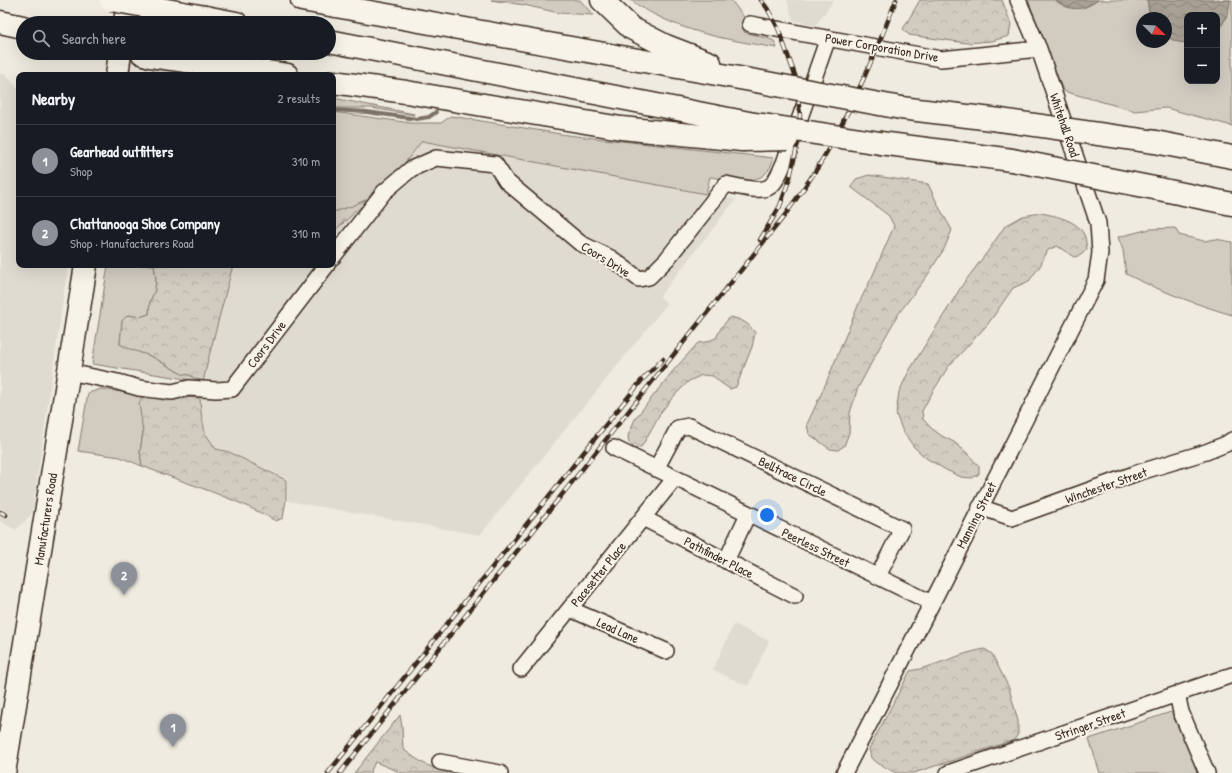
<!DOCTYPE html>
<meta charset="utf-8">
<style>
:root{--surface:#171b24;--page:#20242c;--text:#f1f3f6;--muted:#9ea1a6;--line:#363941;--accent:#8c9099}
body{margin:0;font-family:"Patrick Hand",sans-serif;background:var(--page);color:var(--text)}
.controls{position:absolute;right:12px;top:12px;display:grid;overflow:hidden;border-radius:8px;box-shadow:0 4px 16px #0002}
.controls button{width:36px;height:36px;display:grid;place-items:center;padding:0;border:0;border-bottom:1px solid var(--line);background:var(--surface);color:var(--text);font:20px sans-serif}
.compass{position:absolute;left:1136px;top:12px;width:36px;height:36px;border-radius:50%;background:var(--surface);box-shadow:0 4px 16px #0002;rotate:114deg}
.you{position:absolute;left:767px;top:515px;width:14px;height:14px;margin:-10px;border:3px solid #fff;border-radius:50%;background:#1a73e8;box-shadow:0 0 0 6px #1a73e833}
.badge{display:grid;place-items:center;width:26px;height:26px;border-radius:50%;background:var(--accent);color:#fff;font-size:13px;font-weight:700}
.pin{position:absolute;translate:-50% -33px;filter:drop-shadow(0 1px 2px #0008)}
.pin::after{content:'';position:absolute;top:21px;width:14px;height:12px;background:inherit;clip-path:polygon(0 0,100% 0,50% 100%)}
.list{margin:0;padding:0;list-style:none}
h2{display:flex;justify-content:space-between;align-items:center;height:52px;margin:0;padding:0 16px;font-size:17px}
h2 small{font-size:13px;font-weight:400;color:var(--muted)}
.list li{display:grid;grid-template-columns:26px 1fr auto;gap:12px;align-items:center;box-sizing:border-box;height:72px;padding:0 16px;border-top:1px solid var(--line)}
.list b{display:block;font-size:15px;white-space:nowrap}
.list p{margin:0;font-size:13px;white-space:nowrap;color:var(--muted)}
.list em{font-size:13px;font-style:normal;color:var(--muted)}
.icon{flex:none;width:22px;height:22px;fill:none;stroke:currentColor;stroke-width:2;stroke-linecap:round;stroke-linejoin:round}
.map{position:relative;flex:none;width:1232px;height:773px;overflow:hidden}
.search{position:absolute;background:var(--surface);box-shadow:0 4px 16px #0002;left:16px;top:16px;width:320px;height:44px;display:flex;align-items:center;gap:10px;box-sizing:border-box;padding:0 14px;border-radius:22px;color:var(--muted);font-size:15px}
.panel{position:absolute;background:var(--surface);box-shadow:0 4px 16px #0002;left:16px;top:72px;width:320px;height:196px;border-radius:8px}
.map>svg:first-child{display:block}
.built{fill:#e0dbd0}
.grass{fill:#d1cbc0;stroke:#867a6f;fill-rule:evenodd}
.forest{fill:url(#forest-crowns);stroke:#867a6f}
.water{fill:url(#water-waves);stroke:#7e7266}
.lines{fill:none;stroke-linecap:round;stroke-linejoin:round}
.stream{stroke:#7e7266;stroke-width:4}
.street-casing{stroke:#3b2a1e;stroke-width:18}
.primary-casing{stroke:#3b2a1e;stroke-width:25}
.highway-casing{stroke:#3b2a1e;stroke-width:25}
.street{stroke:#f7f3e8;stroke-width:15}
.primary{stroke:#f7f3e8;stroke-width:22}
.highway{stroke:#f7f3e8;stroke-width:22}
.rail-casing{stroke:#3b2a1e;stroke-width:4.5}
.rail{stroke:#f7f3e8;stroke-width:3;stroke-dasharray:9;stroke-linecap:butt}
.highway-bridge-casing{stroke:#3b2a1e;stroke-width:25;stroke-linecap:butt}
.highway-bridge{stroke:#f7f3e8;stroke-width:22}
.labels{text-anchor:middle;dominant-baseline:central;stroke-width:4;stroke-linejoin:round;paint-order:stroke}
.street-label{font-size:13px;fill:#3b2a1e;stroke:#f7f3e8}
</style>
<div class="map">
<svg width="1232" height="773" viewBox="0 0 1232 773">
<defs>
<pattern id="forest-crowns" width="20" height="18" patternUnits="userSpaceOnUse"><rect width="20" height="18" fill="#d1cbc0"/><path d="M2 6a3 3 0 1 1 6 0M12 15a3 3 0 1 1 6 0" fill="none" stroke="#b4aea5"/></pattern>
<pattern id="water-waves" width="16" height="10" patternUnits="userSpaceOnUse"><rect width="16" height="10" fill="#aaa296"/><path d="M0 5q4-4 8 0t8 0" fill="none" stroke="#8c847a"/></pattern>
</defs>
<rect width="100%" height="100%" fill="#efebe0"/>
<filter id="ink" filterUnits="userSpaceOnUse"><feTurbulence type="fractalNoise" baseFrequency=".025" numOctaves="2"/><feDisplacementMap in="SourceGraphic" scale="8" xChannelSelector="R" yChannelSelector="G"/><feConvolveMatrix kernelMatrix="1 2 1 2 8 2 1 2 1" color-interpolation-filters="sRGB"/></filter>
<g filter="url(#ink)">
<path class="built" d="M787,0H834L815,26L793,20Z
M0,73L6,75L19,90V265H68L32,514L16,530L0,521Z
M422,141L736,199L660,296L667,304L480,535L288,501L287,479L229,452L216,449L205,433L201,412L200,398L208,360L233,265H333V232L395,174Z
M734,624L769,641L748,686L713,670Z"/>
<path class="grass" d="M491,0H580L593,15L559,13L524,5Z
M630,0H731L744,17V32L770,39L774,41L777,48C723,39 677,32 630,0Z
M1028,0H1232V126L1166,108L1135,111L1063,91L1046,45ZM1187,15H1217V81H1187ZM1142,18H1166V42H1142Z
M153,66L202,73L206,75H153Z
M333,98L414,114V115L371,108H333Z
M333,112L411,123H441L451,116L567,135L774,158C772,164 769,171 764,175C750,185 726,179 710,177L706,194L422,141C399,170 373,208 333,212Z
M1175,228L1179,235L1204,241L1215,239L1232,242V315C1195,304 1160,291 1126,274L1123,250L1118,237L1150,229Z
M108,265H154L156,278L155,290L150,302L149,314L140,317L128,315L122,321L120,344L153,357L182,374L190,375L198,381L92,364Z
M101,389L143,395L142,418L143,432L140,452L142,466L120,457L78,451L88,393Z
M1171,712L1200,773H1100L1089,739Z"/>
<path class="forest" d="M920,0H1002L1011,24L1009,36L992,41L967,43L909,35L903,29Z
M869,175L928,184L940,209L952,230L944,249L927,276L899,313L883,341L857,390L850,413L849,433L844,446L838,450L830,449L809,434L807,424L823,390L860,301L873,275L894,226L889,216L851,187L856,179Z
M372,197L333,232V212L352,206Z
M1041,213C1056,216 1079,220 1085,237C1086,240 1086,245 1087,249L1081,255L1074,257L1057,246L1048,250L1040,266L1029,281L1013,288L988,324L948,367L929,398L922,411L923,419L931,428L942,436L954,442L966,452L979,466V474L972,478L961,477L946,470L926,458L914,447L903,432L896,414L899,392L909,371L963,284L988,251L1005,226L1023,216Z
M154,265H233L208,360L203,382L198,381L190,375L182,374L153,357L127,348L120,344L122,321L128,315L140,317L149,314L150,302L155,290L156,278Z
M730,317C741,319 749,323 755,333L752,347L736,387L730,389L721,383L713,376L702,375L689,381L675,395L661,412L642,446L635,449L629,443L628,436L635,419L672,372L698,343L706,342L716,338L721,328Z
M143,395L200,398L201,412L205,433L216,449L229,452L286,480V500L283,518L276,521C234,497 187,484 142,466L140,452L143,432L139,403Z
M985,649L992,654L1009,688L1018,721V734L1014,740L914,773H896L879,764L871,758L869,749L910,671C935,667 959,653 985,649Z
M400,715L402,727L403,749C421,763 431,769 453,773H402L375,762L370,773H354Z"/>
<path class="water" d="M1055,0H1098C1083,11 1070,12 1055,0Z
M1147,0H1230C1229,13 1225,22 1217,32V15H1187V43L1178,42L1166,37V18H1150Z"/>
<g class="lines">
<path class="stream" d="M333,110L367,112L417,119L429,117L436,112"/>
<g class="street-casing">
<path id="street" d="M750,24L941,59L1039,49
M333,257L384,192L411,169L436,158L495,164L506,181L580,243L611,258L639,279L649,277L667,259L726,184C736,186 760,193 769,187C776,183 780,171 784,163L828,38
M69,372L118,382L139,388L172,392L189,388L216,390L232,389L327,265
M614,448L932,603
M656,469L678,428L689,426L902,529L878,576
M980,507L1012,518L1137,473L1206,452L1226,444L1232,440
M643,518L795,596
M726,561L748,514
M570,609L666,651
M521,669L675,478
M1177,694L1181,712L1207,773
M440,762L500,773
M844,773L932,603L1096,280L1100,253L1098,223L1039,49L1018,0
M948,773L1232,675"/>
</g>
<g class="primary-casing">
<path id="primary" d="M125,23L128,0
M117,75L120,53
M4,773L86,265"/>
</g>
<g class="highway-casing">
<path id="highway" d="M302,0L756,81
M602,0L631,28L666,46L710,63
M205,17L236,23
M0,22L23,27
M329,41L749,123
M142,53L150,56L287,75
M333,82L406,92L621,128L742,140
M901,108L1000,120
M1155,142L1232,157
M880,143L1012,160
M1159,189L1232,204"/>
</g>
<use href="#street" class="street"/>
<use href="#primary" class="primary"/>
<use href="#highway" class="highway"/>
<g class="rail-casing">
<path id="rail" d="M760,240L780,206L790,177L796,151L800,116L796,78L778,28L767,8L761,0
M0,512L6,515
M328,773L608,422L642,380L663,359
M340,773L785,215C796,199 808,183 818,167C850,114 874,57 896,0"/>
</g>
<use href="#rail" class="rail"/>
<g class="highway-bridge-casing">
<path id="highway-bridge" d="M111,0L205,17
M756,81L901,108
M1000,120L1155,142
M749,123L880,143
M742,140L787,139
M1012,160L1159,189"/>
</g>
<use href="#highway-bridge" class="highway-bridge"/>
</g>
</g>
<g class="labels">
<g class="street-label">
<text transform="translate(882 47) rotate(10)">Power Corporation Drive</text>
<text transform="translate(1065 125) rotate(71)">Whitehall Road</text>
<text transform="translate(606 259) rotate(32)">Coors Drive</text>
<text transform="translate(266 344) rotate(-53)">Coors Drive</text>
<text transform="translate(793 476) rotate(26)">Belltrace Circle</text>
<text transform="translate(1106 485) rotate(-19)">Winchester Street</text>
<text transform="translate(976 515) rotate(-63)">Manning Street</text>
<text transform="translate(45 519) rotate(-81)">Manufacturers Road</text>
<text transform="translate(816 547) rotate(26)">Peerless Street</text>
<text transform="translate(719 557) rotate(27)">Pathfinder Place</text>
<text transform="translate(598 574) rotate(-51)">Pacesetter Place</text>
<text transform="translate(618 630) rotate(24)">Lead Lane</text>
<text transform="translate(1090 724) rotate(-19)">Stringer Street</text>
</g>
</g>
</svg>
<div class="controls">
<button>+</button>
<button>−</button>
</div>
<svg class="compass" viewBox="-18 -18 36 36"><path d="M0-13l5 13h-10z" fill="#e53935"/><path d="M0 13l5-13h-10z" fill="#9ea1a6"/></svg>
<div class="you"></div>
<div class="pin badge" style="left:173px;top:747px">1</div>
<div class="pin badge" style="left:124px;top:595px">2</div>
<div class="search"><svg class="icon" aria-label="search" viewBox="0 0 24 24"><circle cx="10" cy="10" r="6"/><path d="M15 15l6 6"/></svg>Search here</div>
<section class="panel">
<h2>Nearby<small>2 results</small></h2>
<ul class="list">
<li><span class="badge">1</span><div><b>Gearhead outfitters</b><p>Shop</p></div><em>310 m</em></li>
<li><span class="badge">2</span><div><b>Chattanooga Shoe Company</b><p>Shop · Manufacturers Road</p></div><em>310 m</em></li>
</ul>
</section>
</div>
